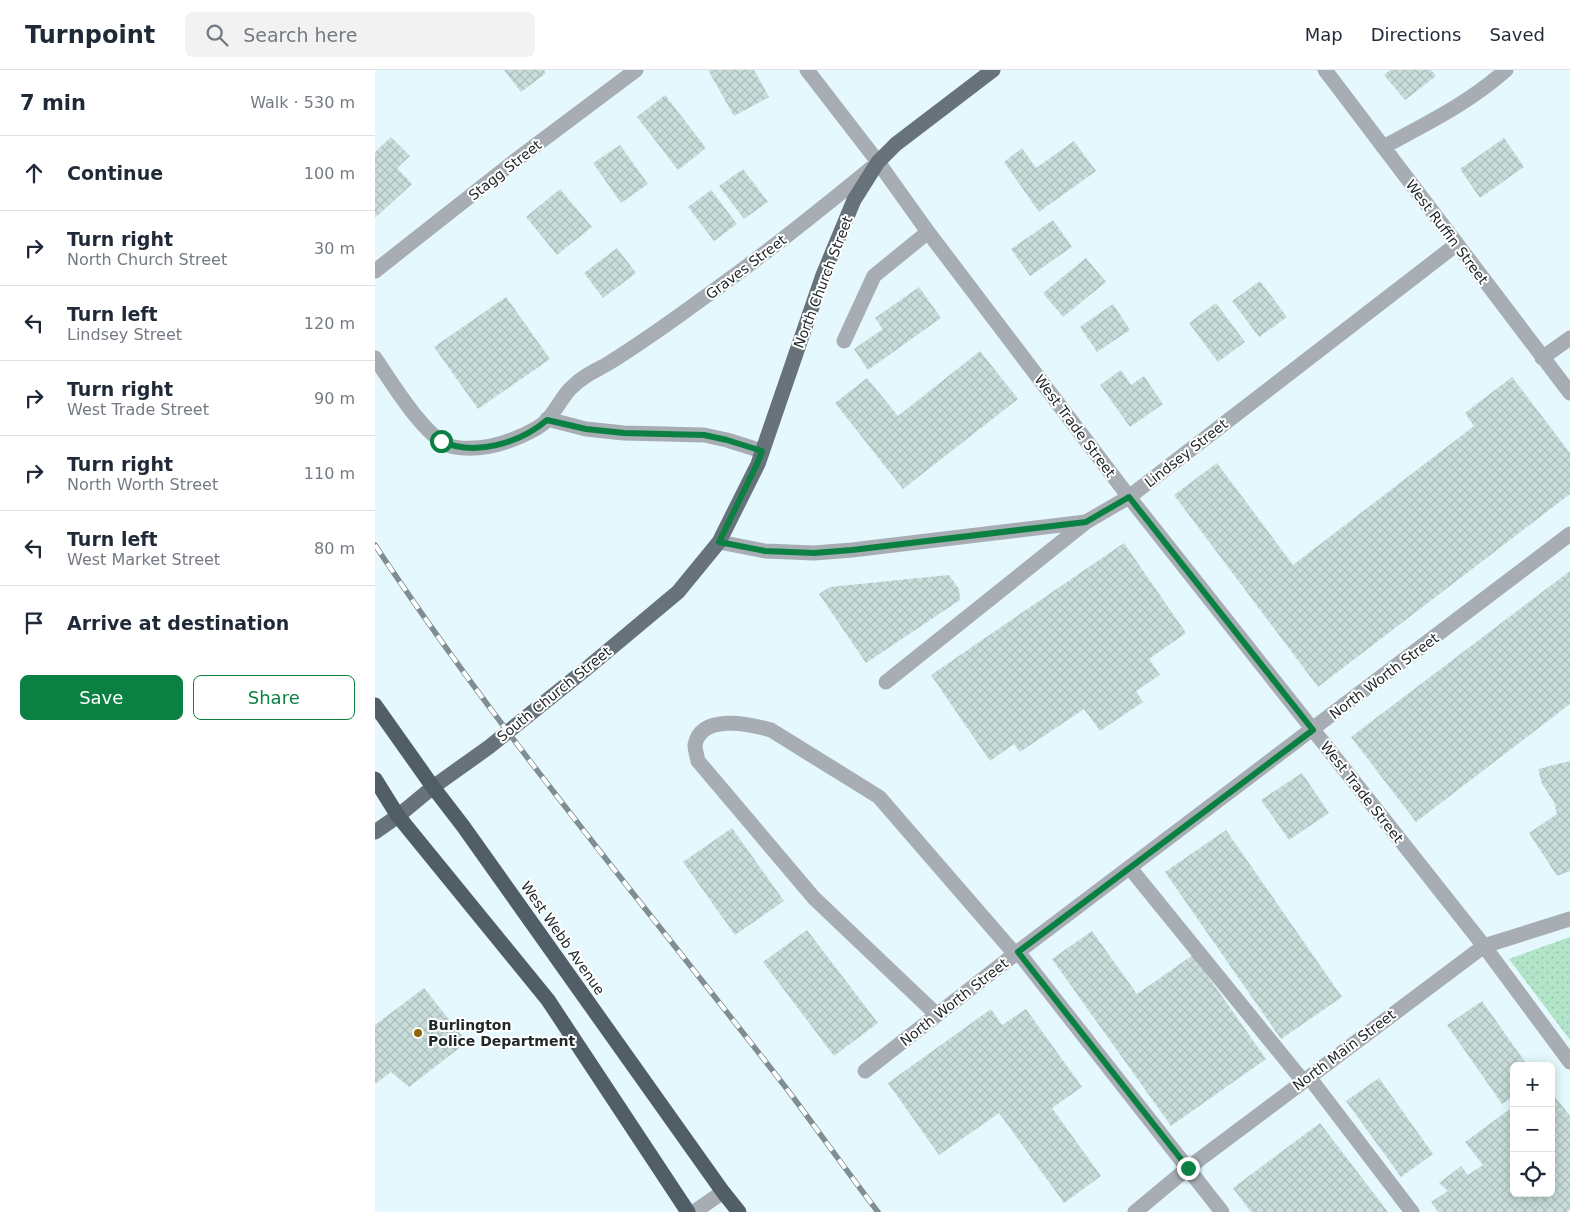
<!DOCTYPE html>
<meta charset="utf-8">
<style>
:root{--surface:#fff;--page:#f2f2f3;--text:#1f2937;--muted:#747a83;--line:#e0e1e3;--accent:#0b8043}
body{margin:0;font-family:"DejaVu Sans",sans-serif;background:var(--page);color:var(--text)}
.controls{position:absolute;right:15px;bottom:15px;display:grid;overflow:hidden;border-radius:8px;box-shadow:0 2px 12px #0003}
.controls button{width:45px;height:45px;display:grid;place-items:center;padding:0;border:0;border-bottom:1px solid var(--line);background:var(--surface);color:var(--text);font:25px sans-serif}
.stop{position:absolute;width:15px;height:15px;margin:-11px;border:4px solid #0b8043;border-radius:50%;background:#fff}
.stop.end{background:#0b8043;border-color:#fff;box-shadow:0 1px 5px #0008}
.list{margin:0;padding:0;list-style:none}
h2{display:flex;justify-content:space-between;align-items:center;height:65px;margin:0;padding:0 20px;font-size:21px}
h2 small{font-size:16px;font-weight:400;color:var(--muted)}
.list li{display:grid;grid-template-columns:32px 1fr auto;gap:15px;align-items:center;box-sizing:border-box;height:75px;padding:0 20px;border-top:1px solid var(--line)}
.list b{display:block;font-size:19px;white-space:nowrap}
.list p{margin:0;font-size:16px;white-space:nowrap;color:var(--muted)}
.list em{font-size:16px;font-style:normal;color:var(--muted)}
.actions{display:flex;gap:10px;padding:15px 20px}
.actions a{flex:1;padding:11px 0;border:1px solid var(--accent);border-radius:8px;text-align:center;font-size:18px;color:var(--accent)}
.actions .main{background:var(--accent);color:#fff}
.icon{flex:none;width:28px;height:28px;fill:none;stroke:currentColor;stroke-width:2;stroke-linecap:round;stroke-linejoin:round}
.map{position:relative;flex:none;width:1195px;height:1142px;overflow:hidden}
header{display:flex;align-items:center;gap:30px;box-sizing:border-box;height:70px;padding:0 25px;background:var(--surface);border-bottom:1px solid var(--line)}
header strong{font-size:24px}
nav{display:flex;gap:28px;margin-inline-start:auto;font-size:18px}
.search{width:350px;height:45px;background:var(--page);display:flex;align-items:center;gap:12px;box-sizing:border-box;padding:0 18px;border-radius:8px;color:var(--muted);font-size:19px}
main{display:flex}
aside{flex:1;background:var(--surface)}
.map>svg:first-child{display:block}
.green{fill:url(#green-dots)}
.building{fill:url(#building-cross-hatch)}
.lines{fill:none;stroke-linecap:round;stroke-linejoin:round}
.minor{stroke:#a7adb2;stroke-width:15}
.major{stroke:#67727a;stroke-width:15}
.highway{stroke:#515d67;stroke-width:15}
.rail-casing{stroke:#808e91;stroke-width:5.5}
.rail{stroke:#fff;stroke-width:4;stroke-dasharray:11;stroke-linecap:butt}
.route{stroke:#0b8043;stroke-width:6}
.poi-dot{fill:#8d6709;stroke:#fff;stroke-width:2}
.labels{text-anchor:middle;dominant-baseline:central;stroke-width:4;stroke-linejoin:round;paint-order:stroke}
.street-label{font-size:14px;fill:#202829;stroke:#fff}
.poi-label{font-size:14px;font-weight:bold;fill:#202829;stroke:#fff;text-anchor:start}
</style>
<header>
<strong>Turnpoint</strong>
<div class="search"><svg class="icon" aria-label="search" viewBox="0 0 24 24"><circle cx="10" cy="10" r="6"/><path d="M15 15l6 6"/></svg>Search here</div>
<nav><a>Map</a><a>Directions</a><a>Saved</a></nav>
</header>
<main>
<aside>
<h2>7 min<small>Walk · 530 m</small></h2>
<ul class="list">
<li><svg class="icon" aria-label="ahead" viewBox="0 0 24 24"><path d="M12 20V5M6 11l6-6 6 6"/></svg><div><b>Continue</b></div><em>100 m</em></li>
<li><svg class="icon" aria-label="right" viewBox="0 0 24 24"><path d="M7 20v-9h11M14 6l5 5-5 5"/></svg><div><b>Turn right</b><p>North Church Street</p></div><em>30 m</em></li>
<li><svg class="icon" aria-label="left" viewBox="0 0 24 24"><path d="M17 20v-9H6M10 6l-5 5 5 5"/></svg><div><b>Turn left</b><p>Lindsey Street</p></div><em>120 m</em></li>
<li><svg class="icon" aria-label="right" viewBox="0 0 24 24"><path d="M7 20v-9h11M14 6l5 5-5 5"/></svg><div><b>Turn right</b><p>West Trade Street</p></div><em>90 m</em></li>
<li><svg class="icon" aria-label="right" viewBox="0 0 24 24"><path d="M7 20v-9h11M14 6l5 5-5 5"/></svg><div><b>Turn right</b><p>North Worth Street</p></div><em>110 m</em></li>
<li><svg class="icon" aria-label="left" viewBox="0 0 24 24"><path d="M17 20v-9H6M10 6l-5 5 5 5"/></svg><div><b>Turn left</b><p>West Market Street</p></div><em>80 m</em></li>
<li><svg class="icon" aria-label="arrive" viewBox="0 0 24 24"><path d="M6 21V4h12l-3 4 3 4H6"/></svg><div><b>Arrive at destination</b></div></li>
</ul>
<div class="actions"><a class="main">Save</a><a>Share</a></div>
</aside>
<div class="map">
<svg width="1195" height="1142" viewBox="0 0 1195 1142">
<defs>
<pattern id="green-dots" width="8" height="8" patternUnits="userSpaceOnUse" patternTransform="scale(1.25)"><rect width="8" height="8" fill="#b1e4c8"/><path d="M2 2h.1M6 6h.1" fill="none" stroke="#98c4ac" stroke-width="1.8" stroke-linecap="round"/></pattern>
<pattern id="building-cross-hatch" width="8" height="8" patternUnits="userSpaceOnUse" patternTransform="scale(1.25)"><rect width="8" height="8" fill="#c9ddda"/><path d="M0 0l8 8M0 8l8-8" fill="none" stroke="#acbebb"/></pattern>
</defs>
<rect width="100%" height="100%" fill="#e4f8fd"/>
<path class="green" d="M1195,867V970L1134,889Z"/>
<path class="building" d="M129,0H169L171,3L146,22Z
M333,0H379L394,27L359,46Z
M1015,0H1056L1061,6L1030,30L1009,5Z
M290,25L331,78L303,100L262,47Z
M16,67L35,86L22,98L37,114L0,148V82Z
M1129,68L1149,97L1105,128L1085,99Z
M699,71L721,101L664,142L629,92L647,78L661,98Z
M245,75L273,114L246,133L218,93Z
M368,99L393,132L369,149L344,116Z
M185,119L217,157L182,185L151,147Z
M336,120L362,154L339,171L313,137Z
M678,150L697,177L655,206L636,179Z
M242,178L261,203L228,228L209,203Z
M711,188L731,212L688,247L668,223Z
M885,211L912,247L884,267L857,231Z
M544,217L566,248L493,300L479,279L508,259L500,248Z
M131,227L175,289L103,339L59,277Z
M841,233L870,272L843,292L814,253Z
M738,234L755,260L722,282L705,257Z
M605,281L643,329L528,419L460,333L492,308L523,346Z
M746,300L756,315L769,306L788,334L755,357L725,315Z
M1137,307L1195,383V424L943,617L799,425L842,393L918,495L1099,356L1090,343Z
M749,473L811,563L774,589L785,605L761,621L768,632L725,661L709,639L645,682L639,674L615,691L556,605Z
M1195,501V634L1041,752L976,667Z
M574,505L584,519L585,530L491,593L444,524L455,517Z
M1195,691V801L1182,806L1154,763L1182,744L1179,732L1167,714L1163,699Z
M927,703L954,743L914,770L886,730Z
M357,758L409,831L360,865L308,792Z
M851,760L967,927L906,969L790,802Z
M432,860L503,953L459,986L388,892Z
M717,861L762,924L818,885L891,989L796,1056L677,889Z
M49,918L92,972L34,1017L16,1002L0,1014V955Z
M1107,931L1153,996H1139V1026L1127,1034L1072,955Z
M616,939L627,955L651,939L707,1017L677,1038L726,1106L689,1133L624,1043L564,1085L513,1013Z
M1004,1008L1058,1084L1026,1107L971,1031Z
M1176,1022L1195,1046V1140L1192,1142H1063L1056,1132L1073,1121L1064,1113L1086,1096L1093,1105L1108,1095L1090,1072L1139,1036V1123H1176Z
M945,1053L1013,1142H876L858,1118Z"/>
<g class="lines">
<path class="minor" d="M432,0L503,92L553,162L754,427L1109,876L1195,992
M950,0L1195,323
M1008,77C1051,54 1094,33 1131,0
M0,201L141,90L261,0
M469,271L499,206L553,162
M0,288C16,311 52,372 79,377C108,382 137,372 162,358C179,348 183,331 196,318C200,314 206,309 211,306C218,301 226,298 234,293C266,273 297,251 327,229C387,187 444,141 500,95
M1167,288L1195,268
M172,349L211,359L249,363L329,365L352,370L387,381
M344,472L390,481L439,483L477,480L711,452L754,427L1082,174
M511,612L710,453
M755,798L928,1011
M643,882L847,1142
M562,945L439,828L323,691C322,686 320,680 320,675C326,643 375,654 396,660L504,727L640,884
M490,1001L640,884L1195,464
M934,1007L1037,1142
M319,1142L348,1122
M760,1142L813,1098L1109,876L1195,849"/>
<path class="major" d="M0,762L23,746L58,717L114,677L211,599L303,522L344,472L383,394L448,205L479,130L503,92L521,74L618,0"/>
<path class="highway" d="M0,635L58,717L88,756L348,1122L364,1142
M0,709L23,746L173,930L313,1142"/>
<g class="rail-casing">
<path id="rail" d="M0,475C128,668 277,844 418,1027C446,1065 474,1104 503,1142"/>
</g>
<use href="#rail" class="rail"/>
</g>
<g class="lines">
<path class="route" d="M66,371C99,387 145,373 172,350L211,359L249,363L329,365L352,370L387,381L382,394L344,472L390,481L439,483L477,480L711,452L754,427L938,660L643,882L813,1098"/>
</g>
<circle class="poi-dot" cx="43" cy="963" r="5"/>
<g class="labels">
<g class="street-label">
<text transform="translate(130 100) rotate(-38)">Stagg Street</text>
<text transform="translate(1072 162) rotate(53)">West Ruffin Street</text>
<text transform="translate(371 197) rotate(-37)">Graves Street</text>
<text transform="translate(448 212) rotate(-69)">North Church Street</text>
<text transform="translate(700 356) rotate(53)">West Trade Street</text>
<text transform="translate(811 383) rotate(-38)">Lindsey Street</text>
<text transform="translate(1009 606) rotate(-37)">North Worth Street</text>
<text transform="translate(179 624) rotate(-39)">South Church Street</text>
<text transform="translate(987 722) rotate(52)">West Trade Street</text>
<text transform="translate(188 868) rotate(55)">West Webb Avenue</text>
<text transform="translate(579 932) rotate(-38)">North Worth Street</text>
<text transform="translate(969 980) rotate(-37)">North Main Street</text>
</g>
<g class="poi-label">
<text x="53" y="955">Burlington<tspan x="53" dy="16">Police Department</tspan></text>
</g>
</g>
</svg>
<div class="controls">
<button>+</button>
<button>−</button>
<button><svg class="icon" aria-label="locate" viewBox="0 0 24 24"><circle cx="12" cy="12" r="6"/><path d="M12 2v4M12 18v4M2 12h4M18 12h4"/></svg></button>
</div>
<div class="stop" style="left:66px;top:371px"></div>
<div class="stop end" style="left:813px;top:1098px"></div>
</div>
</main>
